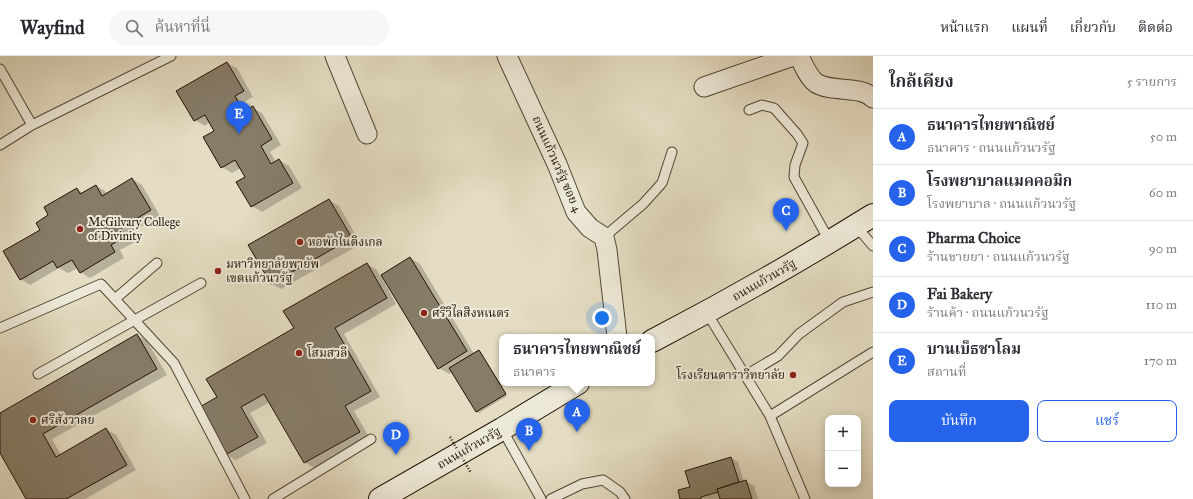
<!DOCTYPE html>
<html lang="th">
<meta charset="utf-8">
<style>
:root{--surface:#fff;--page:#f7f7f7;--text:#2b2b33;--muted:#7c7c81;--line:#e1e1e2;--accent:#2563eb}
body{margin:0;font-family:"IM FELL Great Primer","Noto Serif Thai",serif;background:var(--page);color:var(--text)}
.controls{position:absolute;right:12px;bottom:12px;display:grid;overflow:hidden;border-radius:8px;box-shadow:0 2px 10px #0003}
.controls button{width:36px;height:36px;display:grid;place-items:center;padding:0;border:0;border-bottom:1px solid var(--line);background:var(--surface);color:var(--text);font:20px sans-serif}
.you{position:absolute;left:602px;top:262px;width:14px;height:14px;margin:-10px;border:3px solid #fff;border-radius:50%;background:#1a73e8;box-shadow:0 0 0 6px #1a73e833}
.badge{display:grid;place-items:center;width:26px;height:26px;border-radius:50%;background:var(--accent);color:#fff;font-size:13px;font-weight:700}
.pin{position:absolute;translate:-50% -33px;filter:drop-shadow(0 1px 2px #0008)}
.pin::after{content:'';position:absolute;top:21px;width:14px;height:12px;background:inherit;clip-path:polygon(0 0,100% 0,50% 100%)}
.popup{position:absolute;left:499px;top:278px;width:156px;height:52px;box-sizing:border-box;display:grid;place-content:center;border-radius:8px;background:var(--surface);filter:drop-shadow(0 1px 3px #0005);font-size:13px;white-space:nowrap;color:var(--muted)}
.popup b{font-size:15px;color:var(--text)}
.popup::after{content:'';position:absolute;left:50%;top:100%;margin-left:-8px;border:8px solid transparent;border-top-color:var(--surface)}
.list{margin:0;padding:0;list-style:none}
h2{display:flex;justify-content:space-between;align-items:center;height:52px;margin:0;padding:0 16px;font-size:17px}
h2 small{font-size:13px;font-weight:400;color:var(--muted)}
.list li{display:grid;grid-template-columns:26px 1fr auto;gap:12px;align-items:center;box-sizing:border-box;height:56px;padding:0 16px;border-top:1px solid var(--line)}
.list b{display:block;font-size:15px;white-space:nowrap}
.list p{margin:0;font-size:13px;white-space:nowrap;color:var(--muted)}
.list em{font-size:13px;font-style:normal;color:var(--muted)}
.actions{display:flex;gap:8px;padding:12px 16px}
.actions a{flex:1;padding:9px 0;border:1px solid var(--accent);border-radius:8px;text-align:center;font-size:14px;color:var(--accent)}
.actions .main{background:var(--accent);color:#fff}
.icon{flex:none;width:22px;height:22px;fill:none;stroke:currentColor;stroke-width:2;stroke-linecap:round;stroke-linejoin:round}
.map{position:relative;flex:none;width:873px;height:443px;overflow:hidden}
header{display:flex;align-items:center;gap:24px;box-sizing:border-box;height:56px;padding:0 20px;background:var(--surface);border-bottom:1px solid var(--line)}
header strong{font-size:19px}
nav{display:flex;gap:22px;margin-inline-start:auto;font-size:14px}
.search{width:280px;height:36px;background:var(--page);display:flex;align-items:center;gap:10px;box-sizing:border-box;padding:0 14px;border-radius:22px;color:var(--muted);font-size:15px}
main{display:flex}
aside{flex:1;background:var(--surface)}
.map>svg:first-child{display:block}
.shadow{fill:#0003}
.building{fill:#867c68;stroke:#211305}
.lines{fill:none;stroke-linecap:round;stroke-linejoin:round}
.lane-casing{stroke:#524634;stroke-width:11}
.street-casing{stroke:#524634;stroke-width:21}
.secondary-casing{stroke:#211305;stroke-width:24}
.lane{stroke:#ede9d8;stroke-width:9}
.street{stroke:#ede9d8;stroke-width:19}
.secondary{stroke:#ede9d8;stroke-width:22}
.path-bridge{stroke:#211305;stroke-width:2.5;stroke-dasharray:1 2;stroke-linecap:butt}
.poi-dot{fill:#8f2418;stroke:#ede9d8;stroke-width:1.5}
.labels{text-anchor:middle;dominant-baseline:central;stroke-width:4;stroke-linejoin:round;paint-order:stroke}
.street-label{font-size:12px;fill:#211305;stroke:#ede9d8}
.poi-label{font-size:12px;fill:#211305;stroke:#ede9d8;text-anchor:start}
</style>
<header>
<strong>Wayfind</strong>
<div class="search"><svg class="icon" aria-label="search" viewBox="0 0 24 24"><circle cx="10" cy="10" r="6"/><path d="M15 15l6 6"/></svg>ค้นหาที่นี่</div>
<nav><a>หน้าแรก</a><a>แผนที่</a><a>เกี่ยวกับ</a><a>ติดต่อ</a></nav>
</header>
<main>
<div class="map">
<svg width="873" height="443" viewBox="0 0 873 443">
<rect width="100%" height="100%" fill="#e4ddc3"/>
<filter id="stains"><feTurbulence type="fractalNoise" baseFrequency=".005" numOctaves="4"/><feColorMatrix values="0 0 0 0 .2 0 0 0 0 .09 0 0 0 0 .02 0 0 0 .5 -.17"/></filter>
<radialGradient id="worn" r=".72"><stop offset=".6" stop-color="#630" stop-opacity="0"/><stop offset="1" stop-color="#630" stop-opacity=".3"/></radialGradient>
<path class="shadow" d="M227,7L237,12L253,41L244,46L249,54L253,52L262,57L281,89L270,96L276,106L279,104L289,110L302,132L262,156L252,150L246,121L241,112L232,117L222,111L216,75L210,66L205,70L195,64Z
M132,123L142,129L160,160L130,177L135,186L120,194L124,202L90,222L80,216L78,212L68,217L59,212L30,229L21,223L41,174L50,160L77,133L83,137L96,130L105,135L107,138Z
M329,144L339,150L361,188L281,233L272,228L250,190Z
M410,202L420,208L474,298L479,295L481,296L507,340L479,357L477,356L452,316L449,318L439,312L382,219L381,220L396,248L344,278L380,341L354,355L369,381L315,412L305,407L270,346L250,357L267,387L236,404L226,399L218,342L367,208L377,214L380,220Z
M137,279L147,285L167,319L52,383L61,399L106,373L116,379L136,414L85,443H27L0,395V358Z
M731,402L738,406L744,426L746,425L754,430L758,443H721V442L717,443H682L691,431Z"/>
<path class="building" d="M227,6L244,35L235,40L244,55L253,50L272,83L261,90L271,108L279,103L293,127L251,151L236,126L245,121L235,104L221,112L203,81L214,75L205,59L194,65L176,35Z
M132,122L151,154L121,172L126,180L111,189L115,196L80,217L72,204L57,212L53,205L20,224L3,195L40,174L36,167L48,159L44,151L77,132L80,138L96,129L102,140Z
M329,143L352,182L271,228L248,189Z
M410,201L467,295L438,313L381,219Z
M367,207L387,242L335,272L371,335L345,350L360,376L304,407L264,338L241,351L258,381L225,399L198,352L217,341L206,323L294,272L283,255Z
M137,278L157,313L43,378L56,401L106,372L127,409L66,443H26L0,397V357Z
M479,294L506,338L476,356L449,312Z
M731,401L739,426L717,433L718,436L701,441V443H680L678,434L690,431L685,415Z
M746,424L752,443H720L717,433Z"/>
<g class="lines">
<g class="lane-casing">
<path id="lane" d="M0,13L32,69
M749,54L762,49L774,52L797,78L803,87L795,109L794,121L830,186
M0,89L32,69L171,0
M856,170L873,190
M604,181L643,148L662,127L672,96
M115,243L157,207
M707,257L770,360L805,443
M0,272L101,228L174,307L245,443
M38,318L201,227
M746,319L778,300L799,278L843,246L873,236
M770,360L873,296
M502,373L541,443
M273,443L371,383
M551,443L582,428L603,424L620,436L625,443"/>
</g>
<g class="street-casing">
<path id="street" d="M335,0L367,78
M507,0L557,108L576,156L590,172L604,181L607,194L617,281
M799,0C803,8 808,21 816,27C832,37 860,29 873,42
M704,31L793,0"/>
</g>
<g class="secondary-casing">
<path id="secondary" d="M652,285C727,246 801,204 873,159
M380,443L502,373L578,327"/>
</g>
<use href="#lane" class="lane"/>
<use href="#street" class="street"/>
<use href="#secondary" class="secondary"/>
<path class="path-bridge" d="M450,381L471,417"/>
</g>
<g class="poi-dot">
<circle cx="80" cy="173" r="4"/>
<circle cx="300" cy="186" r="4"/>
<circle cx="218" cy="215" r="4"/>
<circle cx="424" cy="257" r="4"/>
<circle cx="299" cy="297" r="4"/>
<circle cx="793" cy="319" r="4"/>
<circle cx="33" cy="364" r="4"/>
</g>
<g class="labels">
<g class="street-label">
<text transform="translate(557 108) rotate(66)">ถนนแก้วนวรัฐ ซอย 4</text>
<text transform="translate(764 224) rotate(-30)">ถนนแก้วนวรัฐ</text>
<text transform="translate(469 392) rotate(-30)">ถนนแก้วนวรัฐ</text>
</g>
<g class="poi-label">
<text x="88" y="166">McGilvary College<tspan x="88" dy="14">of Divinity</tspan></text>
<text x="308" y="186">หอพักไนติงเกล</text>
<text x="226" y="208">มหาวิทยาลัยพายัพ<tspan x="226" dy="14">เขตแก้วนวรัฐ</tspan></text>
<text x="432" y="257">ศรีวิไลสิงหเนตร</text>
<text x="307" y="297">โสมสวลี</text>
<text x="785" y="319" text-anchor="end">โรงเรียนดาราวิทยาลัย</text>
<text x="41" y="364">ศรีสังวาลย</text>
</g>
</g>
<rect width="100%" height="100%" filter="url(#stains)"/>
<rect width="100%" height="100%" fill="url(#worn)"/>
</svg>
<div class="controls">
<button>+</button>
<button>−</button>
</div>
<div class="you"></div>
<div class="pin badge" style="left:577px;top:376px">A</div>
<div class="popup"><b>ธนาคารไทยพาณิชย์</b>ธนาคาร</div>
<div class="pin badge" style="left:529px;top:395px">B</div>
<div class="pin badge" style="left:786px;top:175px">C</div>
<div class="pin badge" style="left:396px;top:399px">D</div>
<div class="pin badge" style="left:239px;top:78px">E</div>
</div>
<aside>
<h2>ใกล้เคียง<small>5 รายการ</small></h2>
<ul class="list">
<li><span class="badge">A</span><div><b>ธนาคารไทยพาณิชย์</b><p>ธนาคาร · ถนนแก้วนวรัฐ</p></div><em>50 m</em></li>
<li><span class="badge">B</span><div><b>โรงพยาบาลแมคคอมิก</b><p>โรงพยาบาล · ถนนแก้วนวรัฐ</p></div><em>60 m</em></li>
<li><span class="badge">C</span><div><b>Pharma Choice</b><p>ร้านขายยา · ถนนแก้วนวรัฐ</p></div><em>90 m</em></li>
<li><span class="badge">D</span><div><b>Fai Bakery</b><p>ร้านค้า · ถนนแก้วนวรัฐ</p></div><em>110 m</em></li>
<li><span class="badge">E</span><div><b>บานเบ็ธชาโลม</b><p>สถานที่</p></div><em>170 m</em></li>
</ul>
<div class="actions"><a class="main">บันทึก</a><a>แชร์</a></div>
</aside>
</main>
